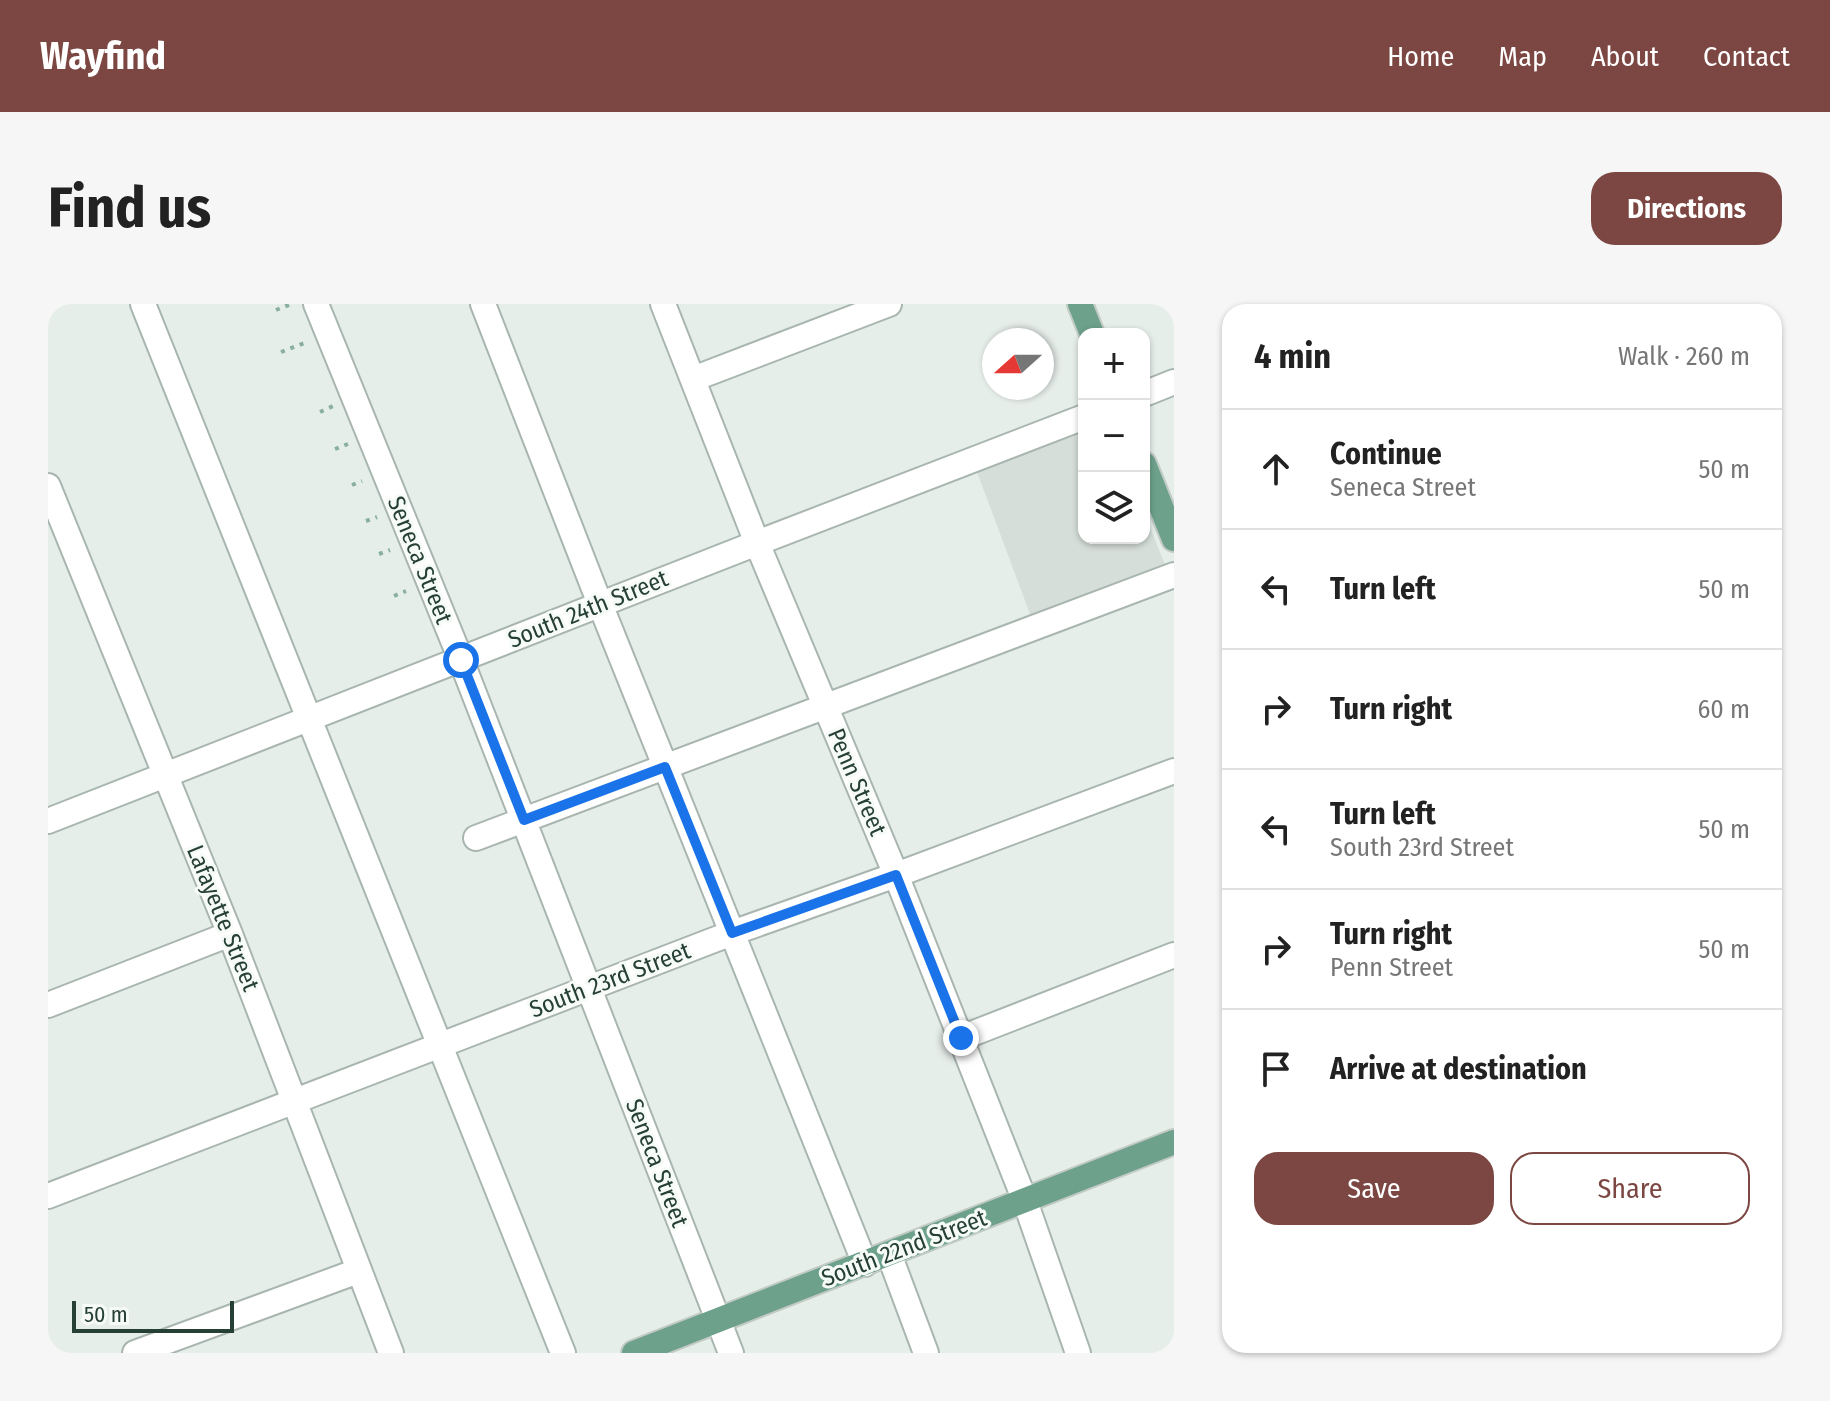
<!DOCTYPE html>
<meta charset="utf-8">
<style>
:root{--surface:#fff;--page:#f6f6f6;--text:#222;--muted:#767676;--line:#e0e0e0;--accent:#7c4742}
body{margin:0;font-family:"Fira Sans Condensed",sans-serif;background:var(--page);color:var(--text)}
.controls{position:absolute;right:24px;top:24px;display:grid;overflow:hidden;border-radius:16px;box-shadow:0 2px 6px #0004}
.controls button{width:72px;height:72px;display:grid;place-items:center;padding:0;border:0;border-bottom:2px solid var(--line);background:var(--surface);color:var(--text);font:40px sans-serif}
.compass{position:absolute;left:934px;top:24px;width:72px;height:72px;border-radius:50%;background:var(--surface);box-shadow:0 2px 6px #0004;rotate:249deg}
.scale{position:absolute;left:24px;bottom:20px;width:162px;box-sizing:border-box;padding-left:8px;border:4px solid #264035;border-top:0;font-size:22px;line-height:28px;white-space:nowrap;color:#264035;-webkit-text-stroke:6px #f7fbf8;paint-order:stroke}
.stop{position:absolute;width:24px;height:24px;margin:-18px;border:6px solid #1a73e8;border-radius:50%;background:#fff}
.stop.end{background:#1a73e8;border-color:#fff;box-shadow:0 2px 8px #0008}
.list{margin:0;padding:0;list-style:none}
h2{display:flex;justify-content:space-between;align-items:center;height:104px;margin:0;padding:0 32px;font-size:34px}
h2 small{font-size:26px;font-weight:400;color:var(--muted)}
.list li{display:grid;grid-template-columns:52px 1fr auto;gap:24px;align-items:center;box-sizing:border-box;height:120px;padding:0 32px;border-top:2px solid var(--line)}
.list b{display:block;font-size:30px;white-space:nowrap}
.list p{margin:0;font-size:26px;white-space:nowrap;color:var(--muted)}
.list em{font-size:26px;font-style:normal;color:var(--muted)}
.actions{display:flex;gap:16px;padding:24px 32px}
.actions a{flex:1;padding:18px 0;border:2px solid var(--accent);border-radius:24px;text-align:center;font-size:28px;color:var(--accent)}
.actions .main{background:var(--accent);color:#fff}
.icon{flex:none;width:44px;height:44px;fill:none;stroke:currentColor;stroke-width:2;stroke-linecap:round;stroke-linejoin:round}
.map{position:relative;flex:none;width:1126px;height:1049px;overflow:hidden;border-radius:24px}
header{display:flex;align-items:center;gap:48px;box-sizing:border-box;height:112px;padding:0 40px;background:var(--accent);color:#fff}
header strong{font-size:38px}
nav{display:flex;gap:44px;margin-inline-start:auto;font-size:28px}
.intro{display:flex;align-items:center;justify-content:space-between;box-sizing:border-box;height:192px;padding:0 48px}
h1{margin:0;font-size:56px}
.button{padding:20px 36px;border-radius:24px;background:var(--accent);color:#fff;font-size:28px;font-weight:700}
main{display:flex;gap:48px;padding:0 48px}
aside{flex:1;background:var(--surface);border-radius:24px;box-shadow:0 2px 6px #0004}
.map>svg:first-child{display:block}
.built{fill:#d5ded8}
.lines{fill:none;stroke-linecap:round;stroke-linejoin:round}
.minor-casing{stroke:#a9b6b0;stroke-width:28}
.major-casing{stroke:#c2cac6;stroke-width:28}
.path{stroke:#89b09e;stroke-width:4;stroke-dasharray:4 6;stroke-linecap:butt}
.minor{stroke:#fff;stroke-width:24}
.major{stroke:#6da18c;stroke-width:24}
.route{stroke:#1a73e8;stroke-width:10}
.labels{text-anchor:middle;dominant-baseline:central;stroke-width:6;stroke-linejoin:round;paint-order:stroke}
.street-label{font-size:24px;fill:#264035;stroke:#f7fbf8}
</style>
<header>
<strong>Wayfind</strong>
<nav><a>Home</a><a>Map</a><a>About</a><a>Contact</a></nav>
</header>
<div class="intro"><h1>Find us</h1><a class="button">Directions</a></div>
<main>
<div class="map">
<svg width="1126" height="1049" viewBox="0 0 1126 1049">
<rect width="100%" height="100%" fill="#e6eeea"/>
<path class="built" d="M1036,127V234H1096V208L1119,266L985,318L929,168Z"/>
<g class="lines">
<g class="minor-casing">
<path id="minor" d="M95,0L515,1049
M268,0L413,356L683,1049
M435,0L552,300L817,960
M615,0L709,239L848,571L977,897L1030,1049
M645,75L841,0
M1096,90L1126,78
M0,182L182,630L343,1049
M0,517L709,239L1036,113
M428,534L1126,271
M0,701L182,630
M913,734L1126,651
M0,892L684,629L848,571L1126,467
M841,950L878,1049
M87,1049L310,967"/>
</g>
<g class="major-casing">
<path id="major" d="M1032,0L1044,30
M1096,160L1126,235
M586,1049L1126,838"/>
</g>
<path class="path" d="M228,6L243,0
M233,48L259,38
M272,108L285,102
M287,145L300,140
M304,181L314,177
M318,217L329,213
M331,250L342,246
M346,292L358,287"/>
<use href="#minor" class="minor"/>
<use href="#major" class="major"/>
</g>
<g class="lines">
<path class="route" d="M413,356L476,516L617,463L684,629L848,571L913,734"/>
</g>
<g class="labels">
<g class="street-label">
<text transform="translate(372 256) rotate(68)">Seneca Street</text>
<text transform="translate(540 305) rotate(-22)">South 24th Street</text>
<text transform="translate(809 478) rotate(67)">Penn Street</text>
<text transform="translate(175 614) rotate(68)">Lafayette Street</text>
<text transform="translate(562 676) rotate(-21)">South 23rd Street</text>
<text transform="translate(609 859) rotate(69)">Seneca Street</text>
<text transform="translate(856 944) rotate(-21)">South 22nd Street</text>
</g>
</g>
</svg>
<div class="controls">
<button>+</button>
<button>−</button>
<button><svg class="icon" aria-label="layers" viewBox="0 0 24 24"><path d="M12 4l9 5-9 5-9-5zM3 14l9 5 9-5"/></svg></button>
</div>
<svg class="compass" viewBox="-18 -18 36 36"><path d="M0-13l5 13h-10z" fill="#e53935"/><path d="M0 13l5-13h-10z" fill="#767676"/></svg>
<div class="scale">50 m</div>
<div class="stop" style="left:413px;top:356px"></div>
<div class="stop end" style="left:913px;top:734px"></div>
</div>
<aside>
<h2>4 min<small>Walk · 260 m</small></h2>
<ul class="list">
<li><svg class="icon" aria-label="ahead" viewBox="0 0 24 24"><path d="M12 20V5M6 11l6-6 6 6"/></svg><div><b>Continue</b><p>Seneca Street</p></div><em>50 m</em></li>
<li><svg class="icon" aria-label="left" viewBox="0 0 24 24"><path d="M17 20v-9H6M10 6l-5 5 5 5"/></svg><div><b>Turn left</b></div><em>50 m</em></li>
<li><svg class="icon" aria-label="right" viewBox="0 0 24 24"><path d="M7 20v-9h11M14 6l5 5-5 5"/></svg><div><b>Turn right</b></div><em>60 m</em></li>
<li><svg class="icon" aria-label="left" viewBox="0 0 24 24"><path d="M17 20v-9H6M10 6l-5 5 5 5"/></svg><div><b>Turn left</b><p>South 23rd Street</p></div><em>50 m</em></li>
<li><svg class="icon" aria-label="right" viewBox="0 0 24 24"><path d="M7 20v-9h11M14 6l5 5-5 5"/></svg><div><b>Turn right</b><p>Penn Street</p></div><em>50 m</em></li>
<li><svg class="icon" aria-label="arrive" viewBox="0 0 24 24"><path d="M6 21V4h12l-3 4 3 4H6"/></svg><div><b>Arrive at destination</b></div></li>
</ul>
<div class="actions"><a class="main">Save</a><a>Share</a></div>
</aside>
</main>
